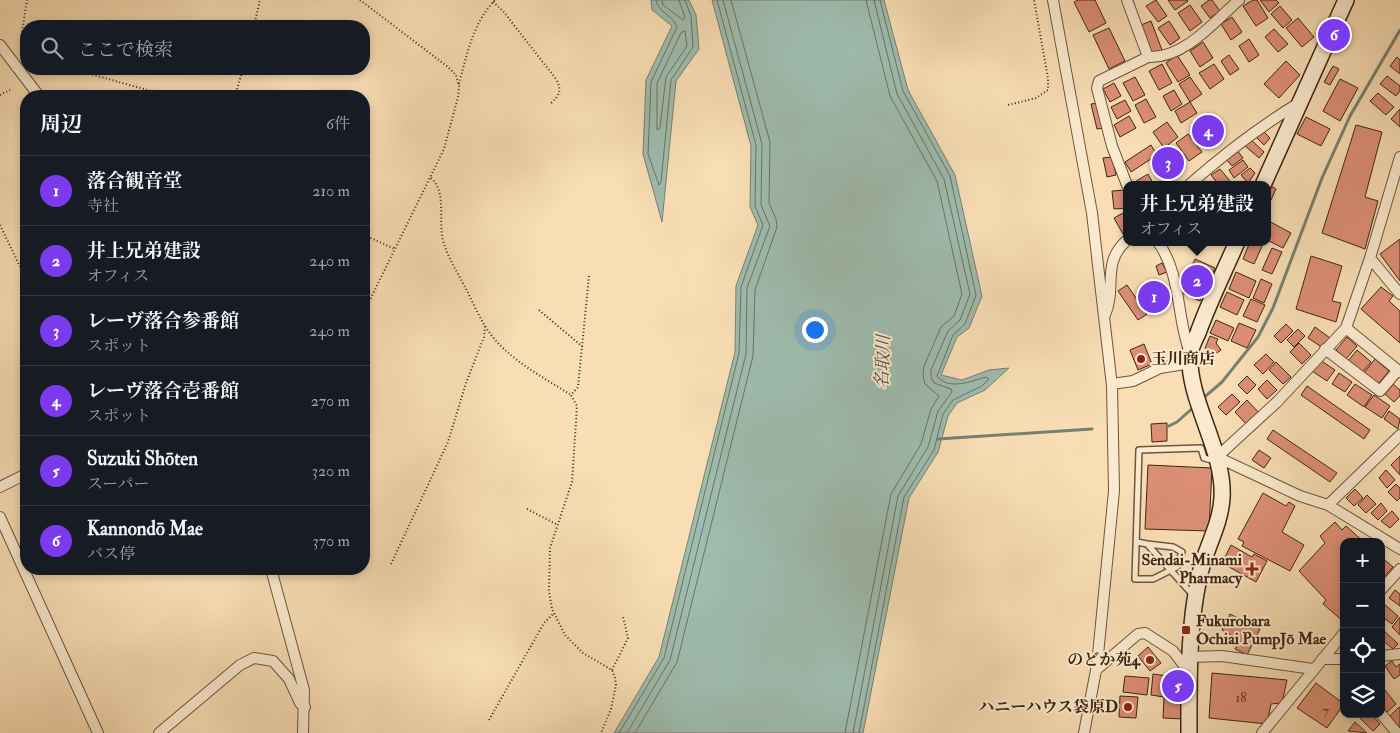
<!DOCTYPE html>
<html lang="ja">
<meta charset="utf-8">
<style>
:root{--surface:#171b24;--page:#242831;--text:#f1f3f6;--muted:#9ea1a6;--line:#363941;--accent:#7c3aed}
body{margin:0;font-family:"IM FELL Double Pica","Noto Serif JP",serif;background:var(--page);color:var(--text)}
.controls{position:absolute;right:15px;bottom:15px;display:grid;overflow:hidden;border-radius:10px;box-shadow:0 2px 8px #0003}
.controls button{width:45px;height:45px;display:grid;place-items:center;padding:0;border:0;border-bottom:1px solid var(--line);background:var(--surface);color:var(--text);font:25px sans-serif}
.you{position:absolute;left:814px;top:329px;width:18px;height:18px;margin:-12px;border:4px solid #fff;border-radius:50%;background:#1a73e8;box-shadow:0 0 0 8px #1a73e833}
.badge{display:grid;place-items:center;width:32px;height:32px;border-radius:50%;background:var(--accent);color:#fff;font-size:16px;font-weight:700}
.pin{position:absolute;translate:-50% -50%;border:2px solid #fff;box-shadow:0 1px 5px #0006}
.popup{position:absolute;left:1123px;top:181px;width:148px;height:65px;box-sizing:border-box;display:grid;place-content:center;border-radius:10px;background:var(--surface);filter:drop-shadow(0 1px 4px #0005);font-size:16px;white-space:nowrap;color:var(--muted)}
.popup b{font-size:19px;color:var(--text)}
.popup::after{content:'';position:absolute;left:50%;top:100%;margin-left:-10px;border:10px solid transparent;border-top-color:var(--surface)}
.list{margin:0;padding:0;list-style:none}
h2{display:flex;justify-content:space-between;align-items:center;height:65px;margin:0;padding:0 20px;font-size:21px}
h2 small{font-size:16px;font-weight:400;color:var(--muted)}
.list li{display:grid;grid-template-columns:32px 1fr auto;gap:15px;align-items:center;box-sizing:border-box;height:70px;padding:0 20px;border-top:1px solid var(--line)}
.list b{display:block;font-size:19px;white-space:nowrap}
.list p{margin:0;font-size:16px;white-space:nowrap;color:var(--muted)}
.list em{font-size:16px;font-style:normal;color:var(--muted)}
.icon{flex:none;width:28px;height:28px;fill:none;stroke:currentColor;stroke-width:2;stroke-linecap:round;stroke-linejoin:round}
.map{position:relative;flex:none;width:1400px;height:733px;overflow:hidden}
.search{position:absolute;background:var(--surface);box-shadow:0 2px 8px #0003;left:20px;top:20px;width:350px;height:55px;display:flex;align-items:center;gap:12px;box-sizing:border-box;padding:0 18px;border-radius:20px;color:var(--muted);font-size:19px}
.panel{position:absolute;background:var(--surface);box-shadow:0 2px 8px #0003;left:20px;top:90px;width:350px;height:485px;border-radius:20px}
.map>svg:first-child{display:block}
.water{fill:#9ebcaf;stroke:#788071}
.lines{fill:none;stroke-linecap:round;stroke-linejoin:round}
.shore{stroke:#6e7261;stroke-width:1}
.stream{stroke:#788071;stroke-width:3}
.building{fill:#dd8f76;stroke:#3e2713}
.lane-casing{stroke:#6d553c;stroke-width:8}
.street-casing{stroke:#6d553c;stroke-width:12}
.secondary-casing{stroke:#3e2713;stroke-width:18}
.path{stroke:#3e2713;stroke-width:2;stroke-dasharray:1 2.5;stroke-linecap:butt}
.lane{stroke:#fbeacf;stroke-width:5}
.street{stroke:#fbeacf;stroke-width:10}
.secondary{stroke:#fbeacf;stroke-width:15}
.poi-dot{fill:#8f2418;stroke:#fbeacf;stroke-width:2}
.labels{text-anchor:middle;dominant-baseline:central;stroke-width:4;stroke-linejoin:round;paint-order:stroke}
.number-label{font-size:14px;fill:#66412c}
.poi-label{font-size:16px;font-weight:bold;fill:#3e2713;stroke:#fbeacf;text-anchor:end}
.water-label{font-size:18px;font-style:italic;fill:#564c3a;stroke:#fbeacf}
</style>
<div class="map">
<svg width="1400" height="733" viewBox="0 0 1400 733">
<rect width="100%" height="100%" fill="#f9deb5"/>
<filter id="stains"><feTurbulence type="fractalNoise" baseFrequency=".004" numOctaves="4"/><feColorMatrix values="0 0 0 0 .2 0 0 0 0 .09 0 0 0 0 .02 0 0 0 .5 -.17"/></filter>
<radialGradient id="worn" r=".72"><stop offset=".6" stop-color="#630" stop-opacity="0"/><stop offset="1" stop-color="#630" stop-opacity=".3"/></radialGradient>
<path class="water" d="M651,0H689L696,15L699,49L676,81L662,222L643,154L646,80L672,26L652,10Z
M712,0H884L908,90L955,175L982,296L969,328L957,337L941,375L962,380L989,370L1009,368L985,390L957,403L948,416L938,452L909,498L863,733H614L659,657L735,352L736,286L758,225L750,207L751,146Z"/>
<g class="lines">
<path class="shore" d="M656,0C658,13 673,15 677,27L651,82L648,154L659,185L661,182L671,80L693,47L691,16L685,0
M662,0L663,5L683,20L685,17L679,0
M685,31L687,46L666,77L660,128L657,130V83L681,33Z
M619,733L664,658L739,353L741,287L763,225L755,206L756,145L717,0
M627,733L670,660L746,354L747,288L770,226L761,205L762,144L723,0
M635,733L677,662L753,356L755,290L777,227L776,219L769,203L770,142L731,0
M845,733L891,494L921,444L931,409L939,396L925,384L923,375L924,366L941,327L954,316L962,294L937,181L890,96L866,0
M853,733L898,496L928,447L938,411L952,392L951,389L934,383L931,377V370L948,331L960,320L970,294L944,179L897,94L874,0
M859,733L904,497L934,450L943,414L953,400L982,386L989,379L986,377C972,381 948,391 937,376L953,335L965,324L976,295L950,176L903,91L880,0"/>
<path class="stream" d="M1201,400L1222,382L1258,337L1273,308L1322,178L1350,116L1400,30
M1169,426L1177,422L1195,406
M938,439L1092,429"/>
</g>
<path class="building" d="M1078,0H1095L1106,23L1089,32L1074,2Z
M1156,0L1167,16L1158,22L1146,6Z
M1168,0H1187L1188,1L1175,10Z
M1209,0H1212L1220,11L1210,18L1201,6Z
M1253,0H1257L1268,18L1256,26L1243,6Z
M1260,0H1276L1279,3L1269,12Z
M1190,5L1202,22L1190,31L1178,13Z
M1280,6L1292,20L1283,28L1271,14Z
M1232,17L1242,32L1231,40L1221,24Z
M1298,18L1314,37L1302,47L1286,28Z
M1151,21L1162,50L1151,54L1141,25Z
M1169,21L1180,38L1170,45L1158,28Z
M1109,28L1125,61L1109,69L1093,35Z
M1274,29L1288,44L1278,52L1265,37Z
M1249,39L1259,55L1249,62L1239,46Z
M1203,42L1213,58L1200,67L1190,51Z
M1177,55L1190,75L1178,82L1166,63Z
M1229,55L1239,69L1230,75L1221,61Z
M1397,57L1400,60V74L1390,66Z
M1286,61L1300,75L1279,98L1264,84Z
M1162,64L1172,83L1159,90L1149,71Z
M1214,64L1224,79L1210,89L1199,73Z
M1333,66L1339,69L1330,85L1324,82Z
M1387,76L1400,86V91L1396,96L1380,84Z
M1135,77L1145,95L1133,101L1123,83Z
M1190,77L1202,94L1190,102L1179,84Z
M1340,79L1358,88L1340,121L1323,111Z
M1114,83L1121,96L1110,102L1103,89Z
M1174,90L1182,104L1171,111L1163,96Z
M1378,93L1394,107L1386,115L1370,101Z
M1146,99L1156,117L1144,123L1135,105Z
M1125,100L1131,111L1117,119L1111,107Z
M1190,102L1197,113L1181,123L1175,111Z
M1099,103L1104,128L1097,129L1091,104Z
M1400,109V127L1391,119Z
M1129,116L1136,128L1120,137L1114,125Z
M1306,117L1330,129L1321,146L1297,134Z
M1207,119L1221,136L1209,146L1196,127Z
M1167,122L1178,137L1164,148L1153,132Z
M1356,125L1382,132L1365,197L1378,201L1365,249L1322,233Z
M1261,129L1270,138L1264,145L1254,135Z
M1188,134L1202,152L1189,161L1176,143Z
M1250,139L1264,152L1259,158L1244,145Z
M1151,145L1157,155L1131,172L1125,162Z
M1168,149L1180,167L1169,176L1155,158Z
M1237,150L1243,158L1232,166L1226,159Z
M1112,157L1116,175L1107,177L1103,158Z
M1243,160L1248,167L1234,178L1229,170Z
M1250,168L1255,173L1248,183L1241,175Z
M1220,169L1230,181L1225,185H1219L1211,175Z
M1148,174L1154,185H1134L1133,183Z
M1271,186L1276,189L1271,200L1267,198Z
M1125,190L1127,208L1114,209L1112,191Z
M1125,212L1127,231L1123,234L1114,218Z
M1267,220L1291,233L1283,248L1267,240Z
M1400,239V281L1380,254Z
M1250,242L1263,244L1254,264L1243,259Z
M1272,248L1282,252L1272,274L1262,270Z
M1311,256L1342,266L1332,301L1341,303L1336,322L1296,309Z
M1195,259L1215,268L1200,301L1180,292Z
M1162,263L1167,272L1159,275L1156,266Z
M1236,272L1256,281L1249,298L1229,289Z
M1261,279L1272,284L1264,303L1253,298Z
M1157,284L1164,298L1151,305L1143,292Z
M1127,285L1147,314L1138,320L1118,291Z
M1381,287L1393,296L1389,301L1400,311V343L1361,309Z
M1227,292L1244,300L1237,315L1220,307Z
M1251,299L1265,305L1257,322L1243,316Z
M1216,320L1234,328L1228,341L1210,333Z
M1239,323L1256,330L1247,348L1231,341Z
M1286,324L1293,331L1281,343L1274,336Z
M1315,327L1330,338L1323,348L1308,338Z
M1298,329L1305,336L1294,347L1287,340Z
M1210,336L1218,339L1216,343L1221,350L1211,357L1205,348Z
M1347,337L1357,346L1346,359L1336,350Z
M1299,343L1311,355L1302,364L1290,352Z
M1144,344L1152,364L1138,370L1130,350Z
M1357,350L1371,362L1362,373L1348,361Z
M1266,354L1274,362L1263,374L1254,365Z
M1375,359L1389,371L1378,384L1364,373Z
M1320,360L1335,370L1327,381L1312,371Z
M1276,362L1291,377L1283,384L1269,370Z
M1339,373L1352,382L1345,392L1332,384Z
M1247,376L1256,385L1247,394L1238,385Z
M1267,380L1277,390L1267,399L1258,389Z
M1355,384L1372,395L1364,407L1347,395Z
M1393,384L1400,390V396L1394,402L1385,394Z
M1307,386L1370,430L1364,439L1301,395Z
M1232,394L1240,402L1226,415L1218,407Z
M1374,395L1390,406L1382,418L1365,407Z
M1247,400L1259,413L1247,425L1235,412Z
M1389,411L1400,419L1398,429L1384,419Z
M1167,423V441L1152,442L1151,424Z
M1273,430L1337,473L1330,482L1267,439Z
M1259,450L1271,458L1264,468L1252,460Z
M1400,456V475L1391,465Z
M1148,465L1212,468L1209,531L1145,529Z
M1386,470L1395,480L1387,488L1379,478Z
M1396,484L1400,488V498L1397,501L1388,492Z
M1355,489L1363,498L1354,506L1346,498Z
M1263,493L1286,506L1289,502L1295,506L1282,532L1304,545L1290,571L1242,546L1244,542L1238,539Z
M1367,495L1376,504L1366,513L1358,505Z
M1381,503L1387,511L1378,520L1371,513Z
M1392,511L1399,519L1390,528L1381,521Z
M1335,522L1342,530L1346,526L1364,542H1344V622L1323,604L1326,600L1299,571L1325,543L1320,536Z
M1231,545L1252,557L1254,554L1267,561L1256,582L1222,563Z
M1381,557L1393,567L1381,580Z
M1395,590L1400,594V606L1389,598Z
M1384,604L1398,616L1392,624L1381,616Z
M1230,614L1260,629L1247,655L1235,649L1240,640L1222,630Z
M1400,617V635L1392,627Z
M1382,629L1398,644L1393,649L1381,639Z
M1148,647L1161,663L1150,671L1138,656Z
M1392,661L1396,667L1400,664V675L1394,679L1385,666Z
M1212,673L1287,680L1282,703L1271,704L1267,724L1209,718Z
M1153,674L1167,676L1164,697L1151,695Z
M1125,676L1149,678L1147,695L1123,692Z
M1171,676L1185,678L1183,698L1169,696Z
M1316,683L1344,704L1327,728L1297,708Z
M1385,690L1396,704L1387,712L1381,705V693Z
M1120,696L1138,697L1136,718L1119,717Z
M1164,698L1183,700V719L1163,718Z
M1399,707L1400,708V728L1390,716Z
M1363,714H1371L1380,724L1373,731L1360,718Z
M1355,722L1367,733L1348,731Z"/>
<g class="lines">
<g class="lane-casing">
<path id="lane" d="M1137,542L1147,544L1193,595
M1147,544L1173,547L1182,552L1177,567L1153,579H1135L1139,450L1201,448L1204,458L1215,461"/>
</g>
<g class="street-casing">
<path id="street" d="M1053,0L1092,213L1112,386L1114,491L1097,665L1084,733
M1127,0L1148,57C1184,59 1214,22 1239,0
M0,45L39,96
M1127,185L1112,146L1097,88L1099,81L1148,57
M1189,185C1224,154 1259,127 1299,103
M1158,242C1182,276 1176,316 1190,353
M1370,258L1400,294
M1105,315C1117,287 1101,263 1127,240
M1346,328L1370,258L1400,157
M1325,349L1380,391L1398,370
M1400,372L1346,328L1277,402L1217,457L1300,496L1328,505L1400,549
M1112,384L1133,381L1160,368L1191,363
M0,487L26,474
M1328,505L1400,435
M0,517L98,733
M271,569L304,690L303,733
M1381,590L1400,569
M1381,656L1400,654
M1190,657L1222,656L1313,669
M1322,659H1344
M1096,670L1138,634L1145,633L1173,651L1189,672
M1381,714L1397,733
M159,733L240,665L254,658L273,661L289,679L300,703L305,707
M1262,733L1344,633"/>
</g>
<g class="secondary-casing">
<path id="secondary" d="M1263,185L1346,0
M1189,733C1189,682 1188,628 1199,578C1204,550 1220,528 1222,498C1225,450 1187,400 1190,354C1191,347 1195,339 1198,333C1209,302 1224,272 1237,242"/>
</g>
<path class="path" d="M360,0L448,67L456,75L459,86L458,97L444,149L364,312
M493,2L503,11L556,79C562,90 560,95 551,103
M254,26L260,0
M21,38L26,44
M26,59L21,38L27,0
M72,69L169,96
M459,84C467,54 473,23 495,0
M0,95L10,90
M235,96L243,69
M1008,105L1036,98L1048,90V78L1034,0
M431,178C447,192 438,220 443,240C447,256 456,270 464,285C472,300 479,318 489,332C509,360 543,377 571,395
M0,225L26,279
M364,235L395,249
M589,276L578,387L571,395L577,406L572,482L550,548L549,591L552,609L565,635L583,653L612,670L615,678L616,685L611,709L601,733
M539,310L583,347
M527,509L558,525
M391,564L448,442L466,383L484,337L485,325
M283,569L284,576
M612,670L628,638L623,617
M489,720L544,623L554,613"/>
<use href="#lane" class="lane"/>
<use href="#street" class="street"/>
<use href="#secondary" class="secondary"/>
</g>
<g class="poi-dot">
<circle cx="1141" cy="359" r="5"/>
<path d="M1249.5 561.5h5v5h5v5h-5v5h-5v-5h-5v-5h5z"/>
<rect x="1181" y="625" width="10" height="10" rx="2.5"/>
<circle cx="1150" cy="660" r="5"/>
<circle cx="1128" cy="707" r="5"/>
</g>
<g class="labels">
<g class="number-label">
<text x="1241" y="697">18</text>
<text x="1326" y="710">7</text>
</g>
<g class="poi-label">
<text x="1151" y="359" text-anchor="start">玉川商店</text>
<text x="1242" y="560">Sendai-Minami<tspan x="1242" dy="18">Pharmacy</tspan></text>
<text x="1196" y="621" text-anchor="start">Fukurobara<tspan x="1196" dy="18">Ochiai PumpJō Mae</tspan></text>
<text x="1140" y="660">のどか苑4</text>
<text x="1118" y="707">ハニーハウス袋原D</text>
</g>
<g class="water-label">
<text transform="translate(883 362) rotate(-88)">名取川</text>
</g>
</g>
<rect width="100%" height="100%" filter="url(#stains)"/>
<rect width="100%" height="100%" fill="url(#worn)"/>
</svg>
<div class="controls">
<button>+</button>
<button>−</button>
<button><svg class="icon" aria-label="locate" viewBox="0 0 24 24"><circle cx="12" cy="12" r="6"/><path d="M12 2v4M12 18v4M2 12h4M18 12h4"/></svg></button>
<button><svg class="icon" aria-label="layers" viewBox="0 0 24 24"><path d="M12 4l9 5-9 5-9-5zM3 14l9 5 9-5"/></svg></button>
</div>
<div class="you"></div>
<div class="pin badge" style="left:1154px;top:297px">1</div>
<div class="pin badge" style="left:1197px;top:281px">2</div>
<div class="popup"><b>井上兄弟建設</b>オフィス</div>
<div class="pin badge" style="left:1168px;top:163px">3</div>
<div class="pin badge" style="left:1208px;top:131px">4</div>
<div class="pin badge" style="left:1178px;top:686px">5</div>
<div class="pin badge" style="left:1334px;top:35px">6</div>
<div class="search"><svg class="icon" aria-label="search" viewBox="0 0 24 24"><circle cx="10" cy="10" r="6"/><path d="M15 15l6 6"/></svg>ここで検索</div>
<section class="panel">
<h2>周辺<small>6件</small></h2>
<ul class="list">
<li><span class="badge">1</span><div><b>落合観音堂</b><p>寺社</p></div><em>210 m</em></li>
<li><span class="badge">2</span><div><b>井上兄弟建設</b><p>オフィス</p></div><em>240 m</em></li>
<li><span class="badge">3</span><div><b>レーヴ落合参番館</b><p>スポット</p></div><em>240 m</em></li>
<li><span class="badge">4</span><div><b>レーヴ落合壱番館</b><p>スポット</p></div><em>270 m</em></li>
<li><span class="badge">5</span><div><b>Suzuki Shōten</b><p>スーパー</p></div><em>320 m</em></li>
<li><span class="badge">6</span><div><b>Kannondō Mae</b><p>バス停</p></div><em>370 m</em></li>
</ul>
</section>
</div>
